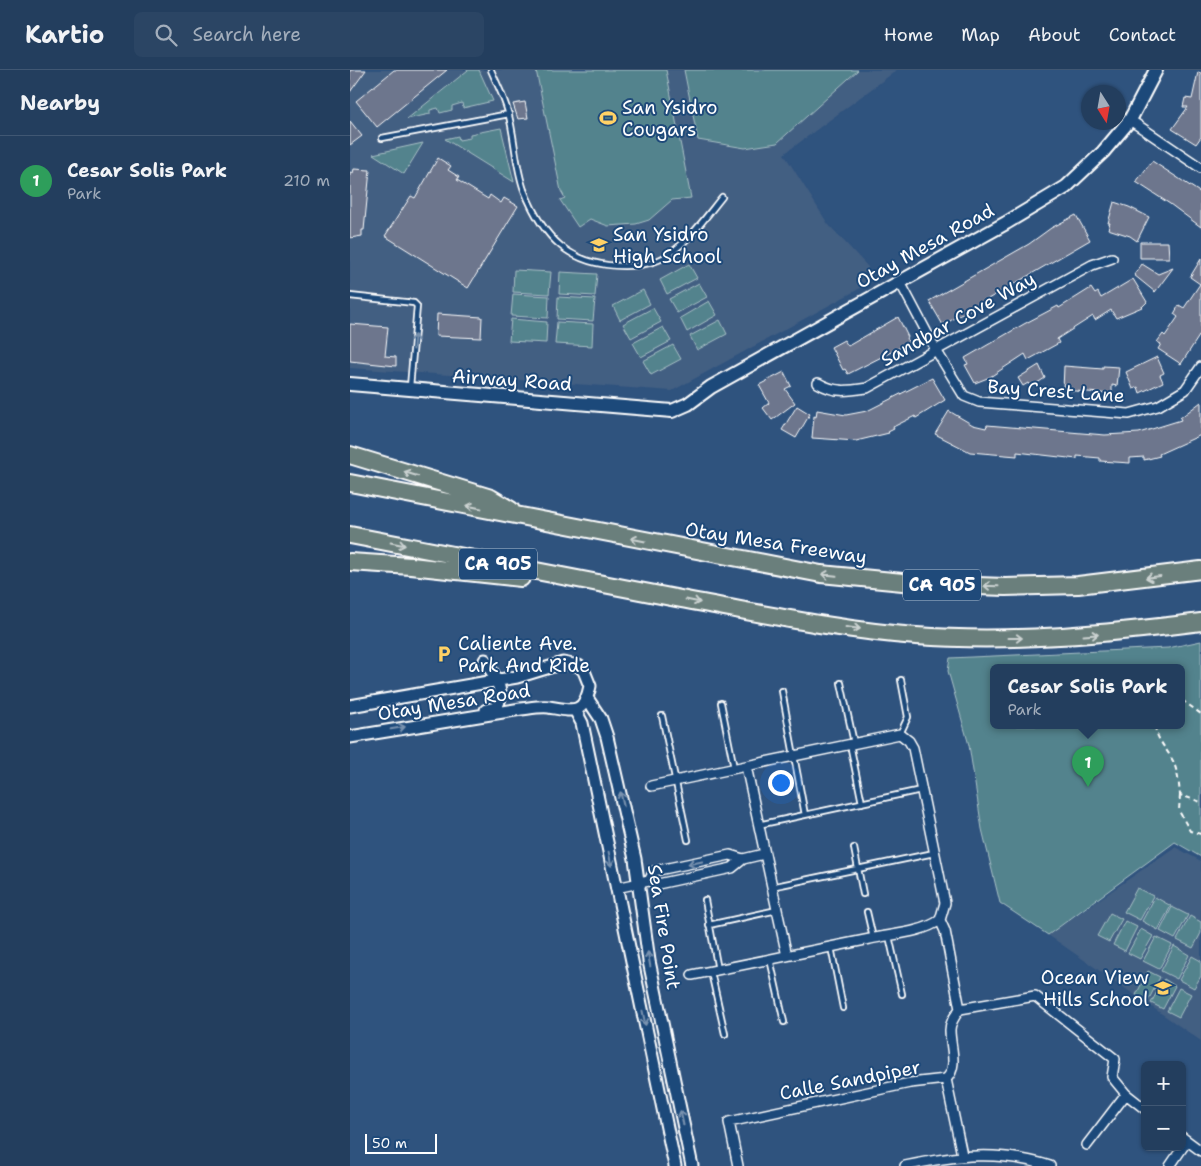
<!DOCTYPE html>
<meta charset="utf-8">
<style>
:root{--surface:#233e5e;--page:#2b4564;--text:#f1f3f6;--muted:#a3aebc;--line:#405773;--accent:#bca0f2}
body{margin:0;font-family:"Shantell Sans",sans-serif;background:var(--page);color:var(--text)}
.controls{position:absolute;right:15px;bottom:15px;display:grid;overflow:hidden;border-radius:8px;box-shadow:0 1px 4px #0004}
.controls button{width:45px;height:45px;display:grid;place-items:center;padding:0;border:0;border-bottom:1px solid var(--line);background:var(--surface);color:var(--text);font:25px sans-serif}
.compass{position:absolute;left:731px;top:15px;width:45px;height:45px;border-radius:50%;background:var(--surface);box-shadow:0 1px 4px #0004;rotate:169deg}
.scale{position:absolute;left:15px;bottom:12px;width:72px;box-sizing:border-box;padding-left:5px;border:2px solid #fff;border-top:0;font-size:14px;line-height:18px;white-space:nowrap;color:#fff;-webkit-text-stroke:4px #1f4a7a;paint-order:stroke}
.you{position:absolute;left:430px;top:712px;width:18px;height:18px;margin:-12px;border:4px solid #fff;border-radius:50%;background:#1a73e8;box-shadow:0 0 0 8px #1a73e833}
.badge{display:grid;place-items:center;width:32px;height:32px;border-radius:50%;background:var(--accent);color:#fff;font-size:16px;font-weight:700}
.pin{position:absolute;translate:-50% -41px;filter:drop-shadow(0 1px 2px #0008)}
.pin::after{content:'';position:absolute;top:26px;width:18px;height:15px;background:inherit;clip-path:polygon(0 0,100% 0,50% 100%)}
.popup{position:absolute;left:640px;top:594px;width:195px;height:65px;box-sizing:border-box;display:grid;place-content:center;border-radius:8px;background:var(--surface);filter:drop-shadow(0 1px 4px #0005);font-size:16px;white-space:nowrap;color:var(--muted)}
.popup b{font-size:19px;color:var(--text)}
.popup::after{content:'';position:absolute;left:50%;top:100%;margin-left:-10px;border:10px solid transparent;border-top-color:var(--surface)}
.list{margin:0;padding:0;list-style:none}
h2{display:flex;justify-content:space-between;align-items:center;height:65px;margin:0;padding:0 20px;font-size:21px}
h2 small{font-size:16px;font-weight:400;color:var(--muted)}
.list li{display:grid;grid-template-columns:32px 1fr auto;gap:15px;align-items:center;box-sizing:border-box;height:90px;padding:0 20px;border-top:1px solid var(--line)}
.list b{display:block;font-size:19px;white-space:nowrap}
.list p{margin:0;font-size:16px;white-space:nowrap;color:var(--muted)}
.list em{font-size:16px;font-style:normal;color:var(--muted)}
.icon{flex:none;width:28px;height:28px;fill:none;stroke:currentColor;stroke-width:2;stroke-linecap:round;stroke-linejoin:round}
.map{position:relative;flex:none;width:851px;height:1096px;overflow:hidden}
header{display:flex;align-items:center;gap:30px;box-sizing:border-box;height:70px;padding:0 25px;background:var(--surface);border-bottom:1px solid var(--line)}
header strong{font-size:24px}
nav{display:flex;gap:28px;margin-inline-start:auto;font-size:18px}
.search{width:350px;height:45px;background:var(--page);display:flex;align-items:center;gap:12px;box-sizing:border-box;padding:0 18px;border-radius:8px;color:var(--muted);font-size:19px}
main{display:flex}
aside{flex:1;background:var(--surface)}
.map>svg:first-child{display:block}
.built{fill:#425e82}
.green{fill:#53838d;stroke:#a9c1c6;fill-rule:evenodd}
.building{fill:#6d768d;stroke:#fff}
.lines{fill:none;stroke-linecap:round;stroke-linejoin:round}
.service-casing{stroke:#fff;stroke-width:8}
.minor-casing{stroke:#fff;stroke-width:12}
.tertiary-casing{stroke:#fff;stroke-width:15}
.secondary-casing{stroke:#fff;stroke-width:16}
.motorway-casing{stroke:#fff;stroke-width:20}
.path{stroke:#fff;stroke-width:2;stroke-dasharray:5 4;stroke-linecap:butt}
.service{stroke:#1f4a7a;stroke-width:4.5}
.minor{stroke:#1f4a7a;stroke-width:9}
.tertiary{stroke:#1f4a7a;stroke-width:11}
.secondary{stroke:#1f4a7a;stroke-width:12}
.motorway{stroke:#6b7f7c;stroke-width:16}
.oneway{stroke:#7992af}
.oneway2{stroke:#cbd2d1}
.labels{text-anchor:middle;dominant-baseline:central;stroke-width:4;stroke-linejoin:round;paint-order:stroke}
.shield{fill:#1f4a7a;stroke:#bcc9d7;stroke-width:1}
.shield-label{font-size:18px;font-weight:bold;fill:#fff}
.poi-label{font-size:19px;fill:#fff;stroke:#1f4a7a;text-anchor:start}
.street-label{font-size:19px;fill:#fff;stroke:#1f4a7a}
</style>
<header>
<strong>Kartio</strong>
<div class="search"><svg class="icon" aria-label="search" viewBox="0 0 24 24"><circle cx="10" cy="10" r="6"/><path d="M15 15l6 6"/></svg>Search here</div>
<nav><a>Home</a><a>Map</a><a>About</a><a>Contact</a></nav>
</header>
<main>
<aside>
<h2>Nearby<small></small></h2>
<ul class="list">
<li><span class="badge" style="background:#2e9e5b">1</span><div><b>Cesar Solis Park</b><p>Park</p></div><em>210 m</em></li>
</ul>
</aside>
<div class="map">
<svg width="851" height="1096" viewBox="0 0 851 1096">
<rect width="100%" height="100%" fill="#2f537e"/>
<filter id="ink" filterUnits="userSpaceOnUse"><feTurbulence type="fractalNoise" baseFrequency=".02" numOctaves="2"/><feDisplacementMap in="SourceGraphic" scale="10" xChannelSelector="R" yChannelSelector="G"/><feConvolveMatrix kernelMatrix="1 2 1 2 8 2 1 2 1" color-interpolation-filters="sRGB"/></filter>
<g filter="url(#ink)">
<path class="built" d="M0,0H547L434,84L478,154L518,197V214L322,321L0,298Z
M825,777L851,791V971L698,865Z"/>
<path class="green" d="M118,0H129L143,31L113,38L112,33L102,36V40L90,43L88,38L80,40V44L57,49Z
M186,0H316L341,128L322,130L299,150L286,154L258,156L240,149L228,157L210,130L215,128L211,121Z
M334,0H508L427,73L395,78L348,70Z
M151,58L164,112L95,69L108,66L109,70L120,68V64Z
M73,73L54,104L23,84Z
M339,194L347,208L317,224L310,210Z
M164,200L201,202L199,224L163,222Z
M210,202L247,204L245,226L209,224Z
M349,213L357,227L327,243L319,229Z
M293,220L300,234L270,250L263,236Z
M163,224L199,226L198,248L161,246Z
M208,227L245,229L243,251L207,249Z
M359,231L367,245L337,262L330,248Z
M303,238L311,252L281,268L273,254Z
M161,249L197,252L196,273L159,271Z
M370,250L377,264L347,280L340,266Z
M207,252L243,254L242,276L205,274Z
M313,257L321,271L291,287L283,273Z
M323,275L331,289L301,305L293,291Z
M851,571V787L825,772L698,865L650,833L632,759L619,675L598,601L600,588L818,578ZM644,598H832V656H644Z
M787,818L803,826L790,850L774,842Z
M805,827L821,836L808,860L792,851Z
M822,837L838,845L825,869L810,861Z
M760,843L772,849L759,872L747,866Z
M840,846L851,852V863L843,878L827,870Z
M775,851L787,857L775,881L763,875Z
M791,859L803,866L790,889L778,883Z
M806,867L822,875L809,899L793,891Z
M824,876L839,885L827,909L811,901Z
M842,886L851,891V906L844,918L829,910Z
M798,901L810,907L798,931L786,925Z
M814,909L825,916L813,939L801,933Z
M829,918L841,924L829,947L817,941Z"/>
<path class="building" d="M0,0H16L0,22Z
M44,0H97L27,57L6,31Z
M848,2L851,3V67L846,74L822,59L838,37H833L835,28L842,29Z
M175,32L178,48L168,49L163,34Z
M0,51L12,66L0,75Z
M88,88L101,96L98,100L109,107L107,110L138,129L140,125L151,133L154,128L168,136L118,218L35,166L61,126L65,128Z
M802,91L851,123V157L820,134L786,112Z
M4,99L20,100L14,160H12V166L0,168V102L3,103Z
M764,132L779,137L799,147L787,171L780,166L758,159L760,153H758Z
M726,145L740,170L593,255L579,231L679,174L701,158Z
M790,172H818L819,188H790Z
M851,189V263L831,294L808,279L811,274L807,272L813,264L815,266L828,247L824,244L829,235L834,238L850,214L840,207Z
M792,194L808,204L823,198L805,222L784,205Z
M783,209L797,232L792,237L766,248L761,240L745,250L743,246L707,269L709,273L678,290L675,284L640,307L625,313L615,295L618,294L615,288L674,254L708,236L709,238L741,218L745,224L748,222L751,228Z
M87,244L132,247L131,268L86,266Z
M548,247L558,267L556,268L559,273L498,304L495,299L493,300L481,277L494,270L498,276Z
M0,254L38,257L35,286L46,287V296L0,291Z
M807,287L814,303L810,305L813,312L790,323L788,317L783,319L776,302Z
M689,295L695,308L681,317L678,313L673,316L668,308Z
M714,296L753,299V296L769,297L767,316L762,315V324L713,320Z
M434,302L441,316L435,319L445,333L422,350L413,338L419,333L409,315Z
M582,308L595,330L566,348L565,346L543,357L544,359L538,362L539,363L506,371L462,368L464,346L466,347L467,340L496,345L517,341Z
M851,332V365L809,384L810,386L794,390V387L780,388V393L750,391V388L727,386V389L667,382V386L620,382L585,364L599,341L623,355L636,358L637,355L755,365L789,363L831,350L830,348Z
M447,336L460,344L446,368L432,360Z"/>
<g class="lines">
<g class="service-casing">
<path id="service" d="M141,0C147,14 154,27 158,42C165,67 165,95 174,120C193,168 220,196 274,196C288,196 306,193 318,185C340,170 355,148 372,127
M32,68L159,44
M0,226L64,233L67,236L60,317
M491,613L504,673
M432,621L455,745
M371,633L384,698
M312,646L338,770
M550,664L558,647L551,610
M500,674L512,733
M408,755L571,720
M504,778L513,824
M421,817L584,783
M355,830L368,900
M517,842L523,868
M359,855L427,840
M539,866L552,924
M481,877L493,938
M420,889L434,952
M361,902L375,964"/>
</g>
<g class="minor-casing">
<path id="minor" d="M780,50L851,98
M550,212L586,280L614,326L629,332L779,344L808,336L835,320L851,297
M468,313C485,323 497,321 517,318L742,195L762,188
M301,716L396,696
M299,811L304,801L380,785L393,789
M266,818L299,811L308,814L382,798L393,789L414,784
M590,850L595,861L610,939
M342,905C401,893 461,881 520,869C542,864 572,863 590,850L595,833L563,678L559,671L550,664L396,696L437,886
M596,1009C609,997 600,977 600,960C600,952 605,946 610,939L685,926L765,989L762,1007L776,1024L795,1039
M832,1067L851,1081
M737,1075L776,1024
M388,1096L379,1052L560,1013L596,1009L612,1085
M555,1096C606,1085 649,1080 700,1096
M820,1096L837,1071"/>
</g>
<g class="tertiary-casing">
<path id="tertiary" d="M135,590C143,604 158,623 145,638L136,640
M237,628L251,649L257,667L285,789L299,891L342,1096
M0,636L167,607L213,593L229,596L234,601L240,616C234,646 222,641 199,637C190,636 180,638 171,639L0,667
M225,640L232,653L325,1096"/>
</g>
<g class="secondary-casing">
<path id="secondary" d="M0,314L322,341L338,334L361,317L656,153L716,117L753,82L780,50L806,0"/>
</g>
<g class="motorway-casing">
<path id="motorway" d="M0,385L141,428L161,440
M0,413L471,504L573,514L655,517L728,515L851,500
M0,465C110,486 221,508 331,529C409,543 487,560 566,566C662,573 757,564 851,552
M0,492L61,496L171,508"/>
</g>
<path class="path" d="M832,630L851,644
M805,656C806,669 817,679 823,691C828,702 829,714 830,725L851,732
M830,725L829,741L840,761L851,764"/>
<use href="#service" class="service"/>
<use href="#minor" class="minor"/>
<use href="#tertiary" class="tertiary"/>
<use href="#secondary" class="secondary"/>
<use href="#motorway" class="motorway"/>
</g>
<defs><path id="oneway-shaft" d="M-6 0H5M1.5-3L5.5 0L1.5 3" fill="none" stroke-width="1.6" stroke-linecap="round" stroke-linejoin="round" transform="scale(1.25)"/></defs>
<g class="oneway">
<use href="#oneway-shaft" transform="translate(64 272) rotate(-85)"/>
<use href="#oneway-shaft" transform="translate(48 658) rotate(-10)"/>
<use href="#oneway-shaft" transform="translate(272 729) rotate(-103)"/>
<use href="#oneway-shaft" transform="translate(260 789) rotate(79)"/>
<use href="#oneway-shaft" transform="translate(345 793) rotate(168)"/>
<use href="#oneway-shaft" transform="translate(299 889) rotate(-100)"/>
<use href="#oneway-shaft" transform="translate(294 948) rotate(78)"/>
<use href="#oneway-shaft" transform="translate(332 1048) rotate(-102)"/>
</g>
<g class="oneway2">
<use href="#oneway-shaft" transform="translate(61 404) rotate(-163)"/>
<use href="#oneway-shaft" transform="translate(124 437) rotate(-169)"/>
<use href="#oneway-shaft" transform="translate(288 470) rotate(-169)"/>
<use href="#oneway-shaft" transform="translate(48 474) rotate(11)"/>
<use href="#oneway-shaft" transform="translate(479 505) rotate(-174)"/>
<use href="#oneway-shaft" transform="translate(803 507) rotate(173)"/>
<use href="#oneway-shaft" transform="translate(641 516) rotate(-178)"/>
<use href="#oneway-shaft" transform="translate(343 531) rotate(11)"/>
<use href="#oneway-shaft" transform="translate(503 558) rotate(7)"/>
<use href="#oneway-shaft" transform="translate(741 565) rotate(-4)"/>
<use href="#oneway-shaft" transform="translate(665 568)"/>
</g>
</g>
<defs>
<g id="stadium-bare" transform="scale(1.35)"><path d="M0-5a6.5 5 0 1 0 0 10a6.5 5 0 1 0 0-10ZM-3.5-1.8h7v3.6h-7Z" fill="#ffd166" stroke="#1f4a7a" stroke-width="2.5" paint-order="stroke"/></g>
<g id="school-bare" transform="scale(1.35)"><path d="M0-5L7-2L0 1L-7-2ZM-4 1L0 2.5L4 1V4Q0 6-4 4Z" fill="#ffd166" stroke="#1f4a7a" stroke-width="2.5" paint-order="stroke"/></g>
<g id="parking-bare" transform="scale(1.35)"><path d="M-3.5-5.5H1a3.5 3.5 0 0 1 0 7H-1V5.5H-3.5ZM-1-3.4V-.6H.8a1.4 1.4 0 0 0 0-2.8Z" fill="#ffd166" stroke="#1f4a7a" stroke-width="2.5" paint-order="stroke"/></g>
</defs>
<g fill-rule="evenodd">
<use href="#stadium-bare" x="258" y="48"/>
<use href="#school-bare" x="249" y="175"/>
<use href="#parking-bare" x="94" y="584"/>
<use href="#school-bare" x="813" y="918"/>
</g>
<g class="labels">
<g class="shield">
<rect x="109" y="478.5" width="78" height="31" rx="4"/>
<rect x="553" y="499.5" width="78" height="31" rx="4"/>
</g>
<g class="shield-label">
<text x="148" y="494">CA 905</text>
<text x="592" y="515">CA 905</text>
</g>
<g class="poi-label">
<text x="272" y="37">San Ysidro<tspan x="272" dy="22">Cougars</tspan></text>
<text x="263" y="164">San Ysidro<tspan x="263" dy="22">High School</tspan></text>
<text x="108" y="573">Caliente Ave.<tspan x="108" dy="22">Park And Ride</tspan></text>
<text x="799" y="907" text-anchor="end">Ocean View<tspan x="799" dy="22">Hills School</tspan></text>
</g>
<g class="street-label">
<text transform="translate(575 176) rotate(-29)">Otay Mesa Road</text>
<text transform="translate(608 249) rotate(-29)">Sandbar Cove Way</text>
<text transform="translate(162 310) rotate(4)">Airway Road</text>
<text transform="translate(706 321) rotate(4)">Bay Crest Lane</text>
<text transform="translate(426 473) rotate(9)">Otay Mesa Freeway</text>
<text transform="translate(104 632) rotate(-9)">Otay Mesa Road</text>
<text transform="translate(314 857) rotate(81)">Sea Fire Point</text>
<text transform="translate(500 1010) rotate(-11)">Calle Sandpiper</text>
</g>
</g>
</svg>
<div class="controls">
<button>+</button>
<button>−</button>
</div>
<svg class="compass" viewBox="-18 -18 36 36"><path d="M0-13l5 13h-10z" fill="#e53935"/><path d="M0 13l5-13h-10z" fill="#a3aebc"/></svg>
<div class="scale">50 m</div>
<div class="you"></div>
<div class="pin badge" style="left:738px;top:717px;background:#2e9e5b">1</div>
<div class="popup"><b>Cesar Solis Park</b>Park</div>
</div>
</main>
